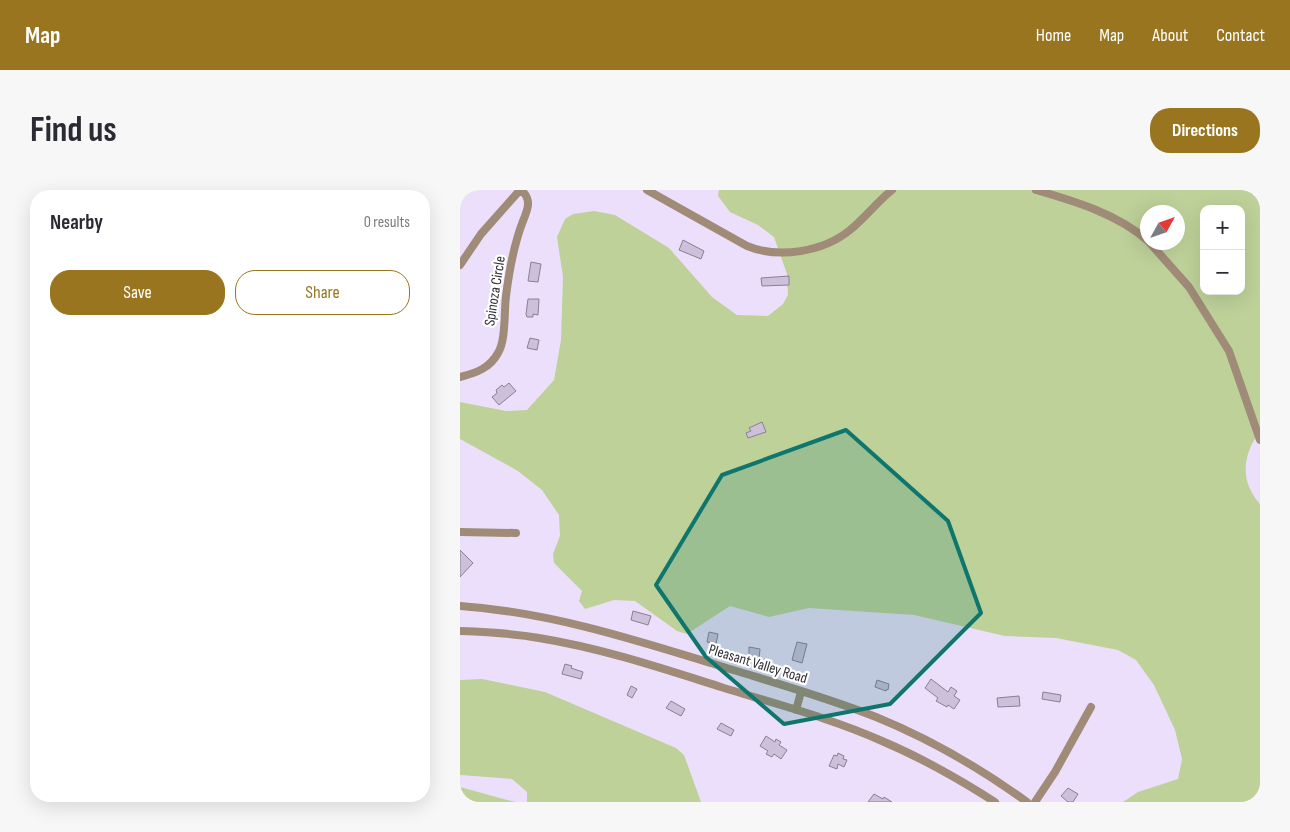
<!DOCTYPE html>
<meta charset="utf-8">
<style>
:root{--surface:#fff;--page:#f7f7f7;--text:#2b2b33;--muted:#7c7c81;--line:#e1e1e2;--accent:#99751f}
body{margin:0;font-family:"Sofia Sans Condensed",sans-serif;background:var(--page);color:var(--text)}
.controls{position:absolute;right:15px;top:15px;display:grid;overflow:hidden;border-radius:10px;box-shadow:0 5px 20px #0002}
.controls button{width:45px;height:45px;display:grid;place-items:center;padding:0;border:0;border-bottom:1px solid var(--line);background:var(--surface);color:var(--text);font:25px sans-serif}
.compass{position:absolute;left:680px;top:15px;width:45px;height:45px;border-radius:50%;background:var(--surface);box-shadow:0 5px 20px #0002;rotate:50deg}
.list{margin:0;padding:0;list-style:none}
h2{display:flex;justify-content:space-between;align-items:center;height:65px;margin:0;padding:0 20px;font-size:21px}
h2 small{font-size:16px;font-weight:400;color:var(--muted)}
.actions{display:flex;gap:10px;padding:15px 20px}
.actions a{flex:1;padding:11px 0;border:1px solid var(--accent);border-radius:20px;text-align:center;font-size:18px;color:var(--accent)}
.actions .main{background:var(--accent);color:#fff}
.map{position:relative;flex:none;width:800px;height:612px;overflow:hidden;border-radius:20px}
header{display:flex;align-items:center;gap:30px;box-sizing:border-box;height:70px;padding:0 25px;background:var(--accent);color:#fff}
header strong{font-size:24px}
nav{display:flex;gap:28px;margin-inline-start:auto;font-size:18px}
.intro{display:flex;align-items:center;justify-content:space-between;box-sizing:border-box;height:120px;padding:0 30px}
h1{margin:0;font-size:35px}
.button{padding:12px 22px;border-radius:20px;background:var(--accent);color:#fff;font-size:18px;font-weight:700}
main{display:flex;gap:30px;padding:0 30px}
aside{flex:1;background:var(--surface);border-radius:20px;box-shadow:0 5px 20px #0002}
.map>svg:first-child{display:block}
.green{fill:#bed199;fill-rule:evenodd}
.building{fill:#cdc0db;stroke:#8b7e97}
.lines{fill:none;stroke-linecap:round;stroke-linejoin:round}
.minor{stroke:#9f8b77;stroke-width:8}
.marked{fill:#0f766e;fill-opacity:0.2;stroke:#0f766e;stroke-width:4;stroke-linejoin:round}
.labels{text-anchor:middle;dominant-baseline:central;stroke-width:4.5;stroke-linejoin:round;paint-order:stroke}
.street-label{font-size:15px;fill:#332e38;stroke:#fff}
</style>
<header>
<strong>Map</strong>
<nav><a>Home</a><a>Map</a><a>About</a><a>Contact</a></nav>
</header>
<div class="intro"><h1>Find us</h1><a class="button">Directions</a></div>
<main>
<aside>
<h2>Nearby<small>0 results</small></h2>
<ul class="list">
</ul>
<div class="actions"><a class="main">Save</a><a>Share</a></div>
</aside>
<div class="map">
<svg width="800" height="612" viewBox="0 0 800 612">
<rect width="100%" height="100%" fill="#ecdffb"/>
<path class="green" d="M259,0H800V245C793,249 792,254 789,261C782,281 786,298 800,314V612H663L678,602L718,589L722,569L715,540L694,495L676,470L658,460L596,448L545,446L454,425L349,418L309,427L270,416L227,444L217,441L175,411L154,410L125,419L119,411L122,401L94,373L93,364L100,346L99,325L82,300L58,281L0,249V212L46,221L67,220L94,190L101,150L103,87L97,47L105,29L113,24L134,21L155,25L209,58L252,107L277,125L308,126L323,114L328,105L327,84L314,47L298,35L270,22L258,6ZM744,19H781V101H744ZM688,22H718V52H688Z
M22,489L85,502L216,558L224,565L241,612H67V602L52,589L0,585V490Z
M0,597L55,612H0Z"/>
<path class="building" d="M223,50L244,61L241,69L219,60Z
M71,72L81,74L78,92L68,91Z
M329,86V95L302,96L301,88Z
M68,109H79L78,125L73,124V127H67L66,124Z
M70,148L79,150L77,160L67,158Z
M49,193L56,201L39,215L32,207L37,203L36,200L42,195L44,197Z
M302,232L306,242L288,248L286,243L291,241L289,238Z
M0,360L13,373L0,387Z
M173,421L191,426L188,435L171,430Z
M249,442L258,444L256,454L247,452Z
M337,452L347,454L342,473L332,470Z
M289,457L300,459L299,470L289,469Z
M105,474L112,476L111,478L123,482L121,489L102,484Z
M471,489L488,502L491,497L497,501L494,506L500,510L494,519L488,515L487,517L476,511L478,508L465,498Z
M417,490L429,494L428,500L427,499L426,501L415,497Z
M171,496L177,499L172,508L167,505Z
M583,502L601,505L600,512L582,509Z
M559,506L560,516L538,517L537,508Z
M211,511L225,519L221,526L206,518Z
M261,533L274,540L271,546L257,539Z
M306,546L315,552L316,549L321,552L319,555L327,560L321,569L314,564L312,567L306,564L308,561L300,556Z
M378,563L384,566L383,569L387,570L384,577L378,574L377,579L369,576L374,565L377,566Z
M608,598L618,604L613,612H608L601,606Z
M414,604L423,609L424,607L432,612H408Z"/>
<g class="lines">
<path class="minor" d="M187,0L287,56C319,69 363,62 390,40C405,28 417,12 432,0
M576,0C614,11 658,24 688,51
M689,52L729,97L769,161L800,250
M0,75L21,44L60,0
M0,187C16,183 30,178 38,163C46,150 44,122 46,106C49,82 54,54 63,31C68,19 72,9 61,0
M0,342L56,343
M0,416C87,422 170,448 254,474C308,491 363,506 416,527C470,549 520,578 567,612
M0,441C26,442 53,443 79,448C141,458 201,478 261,497C315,514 371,528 422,551C462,568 499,589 535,612
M336,520L341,502
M575,612L595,582L631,517"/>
</g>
<path class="marked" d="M386,240L488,331L521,423L430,514L324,534L246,467L196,395L262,285Z"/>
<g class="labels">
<g class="street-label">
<text transform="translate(35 101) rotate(-81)">Spinoza Circle</text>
<text transform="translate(298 474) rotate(17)">Pleasant Valley Road</text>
</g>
</g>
</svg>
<div class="controls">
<button>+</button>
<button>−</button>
</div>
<svg class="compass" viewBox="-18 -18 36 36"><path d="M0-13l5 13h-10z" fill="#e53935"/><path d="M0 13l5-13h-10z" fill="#7c7c81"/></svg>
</div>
</main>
